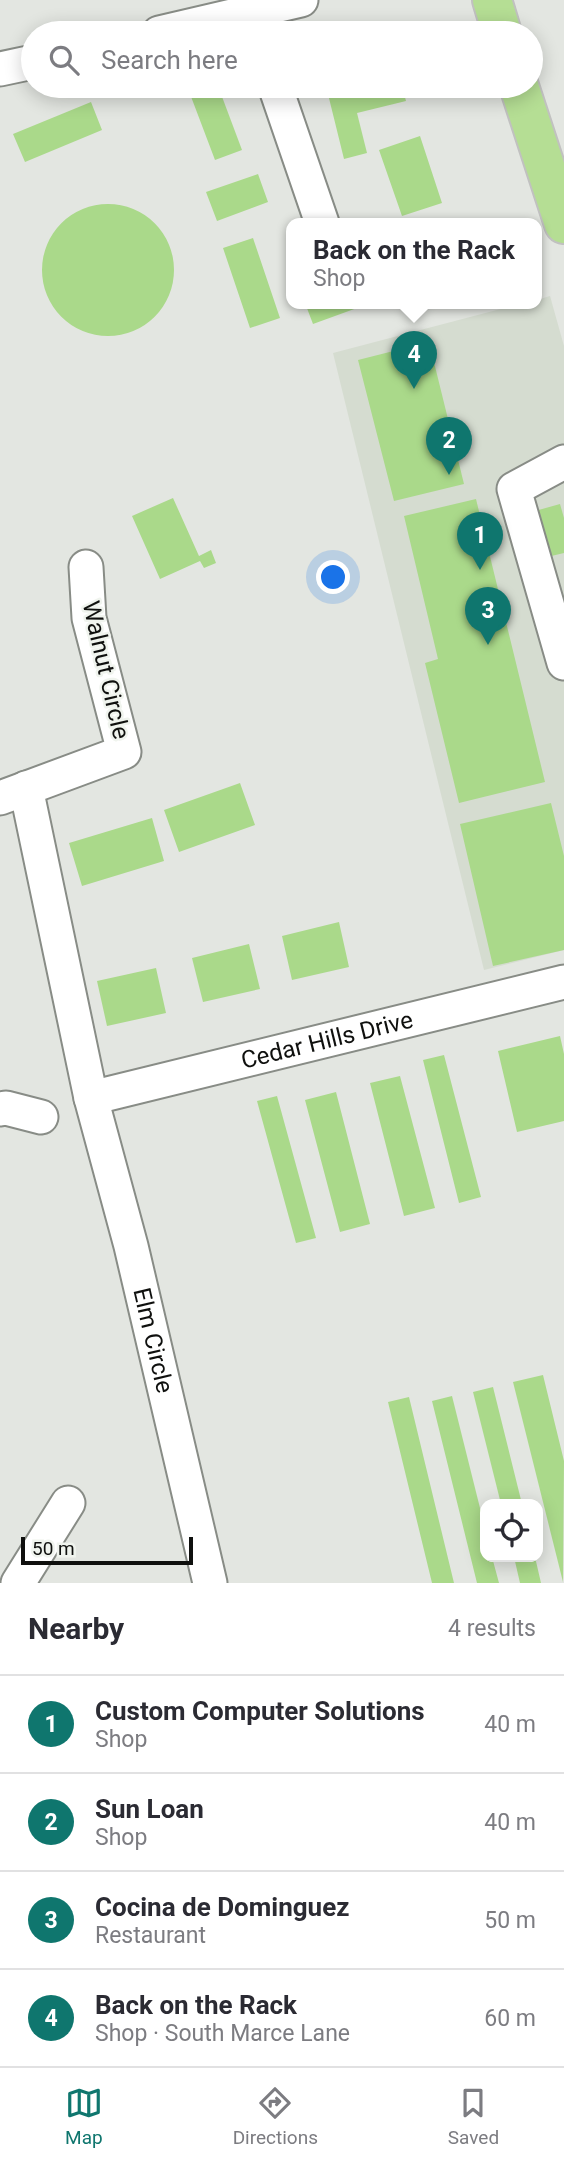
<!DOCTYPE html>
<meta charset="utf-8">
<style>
:root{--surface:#fff;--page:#f2f2f3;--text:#2b2b33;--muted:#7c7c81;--line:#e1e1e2;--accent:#0f766e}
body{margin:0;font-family:Roboto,sans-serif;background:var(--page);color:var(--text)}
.controls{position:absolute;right:21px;bottom:21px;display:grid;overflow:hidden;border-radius:14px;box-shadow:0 4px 18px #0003}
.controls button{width:63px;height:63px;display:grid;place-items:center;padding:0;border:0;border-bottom:2px solid var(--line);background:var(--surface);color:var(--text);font:35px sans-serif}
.scale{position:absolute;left:21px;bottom:18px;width:172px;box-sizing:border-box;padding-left:7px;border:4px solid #0f100e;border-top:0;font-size:19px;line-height:24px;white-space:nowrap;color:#0f100e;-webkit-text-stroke:5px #f0f4ee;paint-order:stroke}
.you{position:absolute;left:334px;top:578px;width:24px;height:24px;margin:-18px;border:5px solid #fff;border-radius:50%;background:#1a73e8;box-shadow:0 0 0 10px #1a73e833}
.badge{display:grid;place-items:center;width:46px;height:46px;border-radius:50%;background:var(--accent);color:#fff;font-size:23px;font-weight:700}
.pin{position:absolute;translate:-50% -58px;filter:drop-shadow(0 2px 4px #0008)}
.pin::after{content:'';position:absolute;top:37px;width:24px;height:21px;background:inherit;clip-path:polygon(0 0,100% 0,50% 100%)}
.popup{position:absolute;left:286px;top:218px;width:256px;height:91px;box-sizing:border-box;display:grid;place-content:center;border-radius:14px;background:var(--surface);filter:drop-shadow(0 2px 5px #0005);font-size:23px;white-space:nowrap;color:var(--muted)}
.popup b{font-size:26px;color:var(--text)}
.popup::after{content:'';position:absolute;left:50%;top:100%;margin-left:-14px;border:14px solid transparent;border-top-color:var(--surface)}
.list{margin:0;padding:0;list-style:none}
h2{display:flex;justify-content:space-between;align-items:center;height:91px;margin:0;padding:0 28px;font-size:30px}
h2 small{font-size:23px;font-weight:400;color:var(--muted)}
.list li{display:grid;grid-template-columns:46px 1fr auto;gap:21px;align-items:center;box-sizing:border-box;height:98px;padding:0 28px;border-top:2px solid var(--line)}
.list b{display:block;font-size:26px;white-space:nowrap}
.list p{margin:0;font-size:23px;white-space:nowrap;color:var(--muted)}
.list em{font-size:23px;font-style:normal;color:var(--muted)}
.icon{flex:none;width:38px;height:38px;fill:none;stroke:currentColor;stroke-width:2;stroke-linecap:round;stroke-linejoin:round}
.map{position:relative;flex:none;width:564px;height:1583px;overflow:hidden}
.search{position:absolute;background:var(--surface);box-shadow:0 4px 18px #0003;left:21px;right:21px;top:21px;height:77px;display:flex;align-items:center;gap:18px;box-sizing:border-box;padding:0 24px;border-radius:38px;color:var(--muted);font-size:26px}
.sheet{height:483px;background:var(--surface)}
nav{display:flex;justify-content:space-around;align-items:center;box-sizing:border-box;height:98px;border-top:2px solid var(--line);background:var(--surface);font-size:19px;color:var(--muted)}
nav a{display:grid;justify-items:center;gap:4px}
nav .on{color:var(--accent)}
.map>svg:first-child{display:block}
.built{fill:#d5dcd0}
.building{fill:#aad98a}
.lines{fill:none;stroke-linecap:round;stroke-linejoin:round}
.minor-casing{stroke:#888c86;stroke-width:37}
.major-casing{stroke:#c1c1c0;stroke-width:42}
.minor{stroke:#fff;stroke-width:33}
.major{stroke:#b5de94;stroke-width:38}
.labels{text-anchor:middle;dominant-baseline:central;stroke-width:5;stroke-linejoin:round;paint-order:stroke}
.street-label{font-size:24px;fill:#0f100e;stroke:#f0f4ee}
</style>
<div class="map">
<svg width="564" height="1583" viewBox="0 0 564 1583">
<rect width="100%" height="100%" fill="#e3e6e1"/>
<path class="built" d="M550,296L564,346V950L484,970L333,353L523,303H536L537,300Z"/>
<path class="building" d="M336,27L338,33H315V32Z
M187,86H218L242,150L215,160Z
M326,86H402L406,101L357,113L367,153L344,159Z
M91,102L102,130L25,162L13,134Z
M420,136L442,203L402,216L379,150Z
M258,174L268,202L217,221L206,192Z
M42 270a66 66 0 1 1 132 0a66 66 0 1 1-132 0Z
M253,238L280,318L250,328L223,248Z
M305,303H368V304L313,324Z
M429,342L464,484L394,501L358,360Z
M173,498L199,556L211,550L216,563L204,568L200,561L160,579L132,516Z
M476,499L545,782L459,803L425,663L438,659L404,516Z
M560,504L564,518V553L547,557L535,511Z
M240,783L255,825L179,852L164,810Z
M551,803L564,856V950L493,966L460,824Z
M152,818L164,861L82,886L69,843Z
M339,922L349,967L292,980L282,936Z
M249,944L260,989L203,1002L192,958Z
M156,968L166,1013L107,1026L97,981Z
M560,1036L564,1054V1121L517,1132L498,1051Z
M444,1055L481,1197L459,1203L423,1060Z
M400,1076L435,1208L404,1216L370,1083Z
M336,1092L370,1224L340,1232L305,1100Z
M277,1096L316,1238L296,1243L257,1101Z
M543,1375L564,1461L563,1582L513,1382Z
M493,1387L522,1504H501L473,1392Z
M452,1396L485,1528V1557H492L499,1583H477L432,1401Z
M409,1397L454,1583H432L388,1402Z
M514,1557H535L541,1583H520Z"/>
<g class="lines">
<g class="minor-casing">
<g id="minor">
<path d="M159,33L301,0"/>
<path d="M0,69L33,62"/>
<path d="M275,86L322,223"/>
<path d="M564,462L514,489L564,663"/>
<path id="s1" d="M26,788L91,1098L131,1246L210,1583"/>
<path d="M0,798L124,752L89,618L86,567"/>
<path id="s2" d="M91,1098L564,982"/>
<path d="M0,1109L6,1108L41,1117"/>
<path d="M18,1583L68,1503"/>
</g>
</g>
<g class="major-casing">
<path id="major" d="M492,0L502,33
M519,86L564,224"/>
</g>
<use href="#minor" class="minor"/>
<use href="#major" class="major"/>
</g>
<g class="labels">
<g class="street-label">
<text transform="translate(106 670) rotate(77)">Walnut Circle</text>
<text stroke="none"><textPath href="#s2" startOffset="243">Cedar Hills Drive</textPath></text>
<text stroke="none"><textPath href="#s1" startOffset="567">Elm Circle</textPath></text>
</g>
</g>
</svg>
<div class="controls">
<button><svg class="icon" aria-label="locate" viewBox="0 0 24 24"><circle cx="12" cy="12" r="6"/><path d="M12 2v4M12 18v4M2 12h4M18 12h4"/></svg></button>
</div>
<div class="scale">50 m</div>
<div class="you"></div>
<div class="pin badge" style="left:480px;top:570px">1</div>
<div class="pin badge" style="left:449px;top:475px">2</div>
<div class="pin badge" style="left:488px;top:645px">3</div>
<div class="pin badge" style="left:414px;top:389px">4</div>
<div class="popup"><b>Back on the Rack</b>Shop</div>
<div class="search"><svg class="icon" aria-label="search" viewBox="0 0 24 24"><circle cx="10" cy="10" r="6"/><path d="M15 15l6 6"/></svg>Search here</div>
</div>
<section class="sheet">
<h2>Nearby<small>4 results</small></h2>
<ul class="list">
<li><span class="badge">1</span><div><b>Custom Computer Solutions</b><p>Shop</p></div><em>40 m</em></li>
<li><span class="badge">2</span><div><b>Sun Loan</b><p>Shop</p></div><em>40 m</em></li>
<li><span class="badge">3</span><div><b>Cocina de Dominguez</b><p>Restaurant</p></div><em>50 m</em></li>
<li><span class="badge">4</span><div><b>Back on the Rack</b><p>Shop · South Marce Lane</p></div><em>60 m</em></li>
</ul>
</section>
<nav>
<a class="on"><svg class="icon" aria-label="map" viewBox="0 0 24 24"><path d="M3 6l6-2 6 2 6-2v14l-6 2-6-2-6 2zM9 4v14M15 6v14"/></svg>Map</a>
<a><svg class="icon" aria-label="directions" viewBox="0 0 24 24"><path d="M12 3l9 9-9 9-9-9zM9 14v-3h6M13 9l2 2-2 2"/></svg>Directions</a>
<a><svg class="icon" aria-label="saved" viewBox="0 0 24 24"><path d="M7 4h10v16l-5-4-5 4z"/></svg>Saved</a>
</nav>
